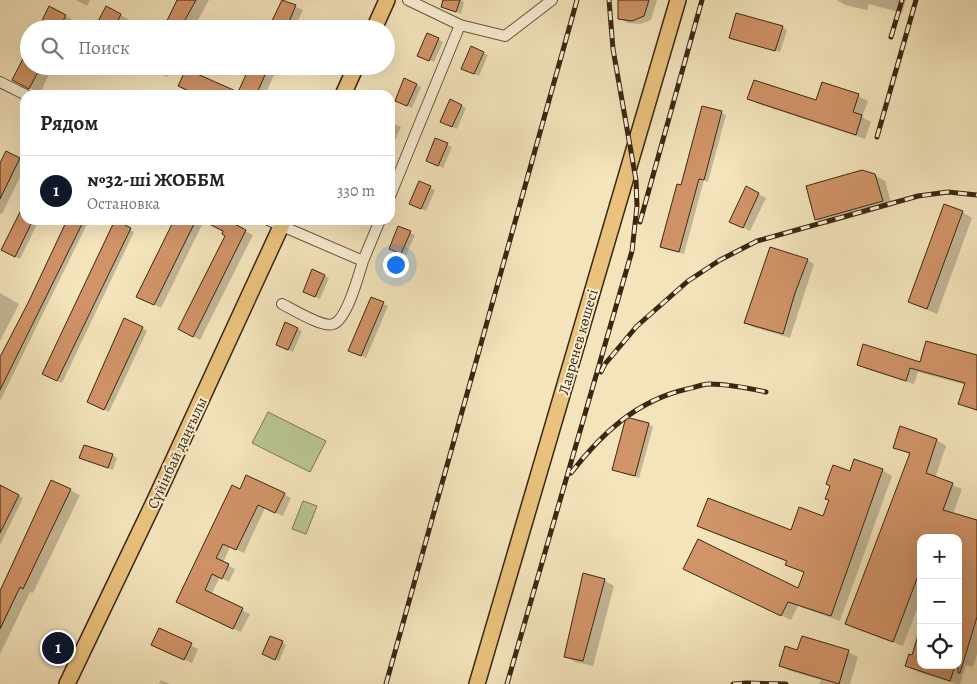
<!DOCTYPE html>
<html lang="ru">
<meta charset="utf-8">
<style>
:root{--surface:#fff;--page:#f6f6f6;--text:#222;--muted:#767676;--line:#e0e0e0;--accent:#111827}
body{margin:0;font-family:Alegreya,serif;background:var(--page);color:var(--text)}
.controls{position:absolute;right:15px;bottom:15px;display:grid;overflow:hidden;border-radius:10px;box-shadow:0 5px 20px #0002}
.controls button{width:45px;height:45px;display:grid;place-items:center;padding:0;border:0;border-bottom:1px solid var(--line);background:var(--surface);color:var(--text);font:25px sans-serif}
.you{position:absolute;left:395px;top:264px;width:18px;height:18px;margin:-12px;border:4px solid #fff;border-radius:50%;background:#1a73e8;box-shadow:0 0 0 8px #1a73e833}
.badge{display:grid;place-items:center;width:32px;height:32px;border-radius:50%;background:var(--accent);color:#fff;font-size:16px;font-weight:700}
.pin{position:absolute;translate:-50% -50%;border:2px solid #fff;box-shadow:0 1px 5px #0006}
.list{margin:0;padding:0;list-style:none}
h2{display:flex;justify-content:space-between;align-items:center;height:65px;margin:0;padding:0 20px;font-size:21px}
h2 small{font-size:16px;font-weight:400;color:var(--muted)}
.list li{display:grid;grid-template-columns:32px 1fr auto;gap:15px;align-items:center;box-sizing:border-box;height:70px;padding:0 20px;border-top:1px solid var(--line)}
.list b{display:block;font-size:19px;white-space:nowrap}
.list p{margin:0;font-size:16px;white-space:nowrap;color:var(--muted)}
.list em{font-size:16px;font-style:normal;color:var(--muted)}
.icon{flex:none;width:28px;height:28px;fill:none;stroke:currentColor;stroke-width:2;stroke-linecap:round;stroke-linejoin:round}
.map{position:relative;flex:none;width:977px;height:684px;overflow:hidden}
.search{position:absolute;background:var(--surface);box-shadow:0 5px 20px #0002;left:20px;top:20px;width:375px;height:55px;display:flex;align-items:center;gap:12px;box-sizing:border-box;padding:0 18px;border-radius:28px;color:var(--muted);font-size:19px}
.panel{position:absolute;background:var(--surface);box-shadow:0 5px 20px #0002;left:20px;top:90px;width:375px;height:135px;border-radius:15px}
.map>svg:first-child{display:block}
.green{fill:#b9c593;stroke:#7a7652}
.shadow{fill:#0003}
.building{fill:#d19468;stroke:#3a2711}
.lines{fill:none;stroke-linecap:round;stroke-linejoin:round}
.minor-casing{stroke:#68563c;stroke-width:12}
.primary-casing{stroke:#3a2711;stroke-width:18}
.minor{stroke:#f8edd3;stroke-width:10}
.primary{stroke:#eac27e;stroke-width:15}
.rail-casing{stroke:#3a2711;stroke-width:5}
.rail{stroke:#f8edd3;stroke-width:3;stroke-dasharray:9;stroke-linecap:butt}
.labels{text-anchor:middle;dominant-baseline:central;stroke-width:4;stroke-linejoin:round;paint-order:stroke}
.street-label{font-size:15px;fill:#3a2711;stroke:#f8edd3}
</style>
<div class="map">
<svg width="977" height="684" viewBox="0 0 977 684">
<rect width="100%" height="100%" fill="#f4e4bc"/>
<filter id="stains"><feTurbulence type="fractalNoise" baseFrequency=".004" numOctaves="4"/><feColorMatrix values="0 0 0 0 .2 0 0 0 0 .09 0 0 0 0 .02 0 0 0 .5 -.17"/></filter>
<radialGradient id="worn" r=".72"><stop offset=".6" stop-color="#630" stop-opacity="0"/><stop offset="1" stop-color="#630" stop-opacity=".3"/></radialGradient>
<path class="green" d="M268,412L326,441L310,472L252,443Z
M303,501L317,506L306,534L292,529Z"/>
<path class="shadow" d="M76,0H90L87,6Z
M179,0H209L193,29H164Z
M445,0H461L464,2L461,14L442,6Z
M619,0H657L651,20L640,24L627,23L620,18Z
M837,0H906L902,13L869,4L867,10L845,5Z
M283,1L303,10L294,29H270Z
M50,8L75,21L72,29H39Z
M106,8L128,19L123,29H96Z
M782,27L787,30L780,52L731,37Z
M427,34L443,42L434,62L423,58Z
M483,53L488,55L479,76L467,71Z
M29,66H53L40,93L23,85Z
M146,66H173L167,77Z
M251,66H278L265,95H199L238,93Z
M416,85L421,87L412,108L401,103Z
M858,96L868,101L862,117L871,122L865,139L758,104L749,98L817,102Z
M462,106L466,108L457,129L446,124Z
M722,113L726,115L708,182L704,180L684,254L666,249L662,247L682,186Z
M390,122L401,127L392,147H390Z
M447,145L452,147L443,168L432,163Z
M7,152L25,162V167L2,214L0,213V166Z
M875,175L885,181L892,206L826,225L816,219Z
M419,183L435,190L426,211L415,206Z
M746,188L766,198L750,231L738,225Z
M25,205V220H39L20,259L2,250Z
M962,212L972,218L937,314L909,302Z
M68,220H89L0,401V361Z
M176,220H234L236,221L234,225L253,235L200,340L180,329L227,235L225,231L204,221L161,308L145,300Z
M328,220H339L337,224Z
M116,222L134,232L62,383L48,376Z
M399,228L415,235L406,255L395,251Z
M807,260L814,264L790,338L753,327L746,323Z
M324,276L329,278L320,299L309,294Z
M0,293L19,304L0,341Z
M372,299L388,306L366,358L354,353Z
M125,319L147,331L109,412L93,404Z
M297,329L302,331L293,352L282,347Z
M977,356V411L960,404L966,385L918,372L914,384L866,369L858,364L921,363Z
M648,424L653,427L639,478L613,470Z
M901,428L937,440L946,446L935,478L962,489L944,538H921V598L903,646L856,629L847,624L911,455L895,447Z
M112,455L117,458L113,470L85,460Z
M882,470L892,476L840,621L798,606L791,620L695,574L799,590L805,573L787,565L788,562L708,531L698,525L791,532L824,518L850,473Z
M0,487L23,498L0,545Z
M70,490L80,495L33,593L30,592L0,654V594Z
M240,490L284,494L291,498L283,516L265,508L244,553L230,547L223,563L235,569L229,582L220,577L211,595L250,614L241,632L185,606Z
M977,521V654L973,667L966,665L960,684H956L916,671L906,666L913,657L921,630V665H958Z
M604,580L614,586L593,666L575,662L565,656Z
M160,630L198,649L192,663L160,649Z
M282,642L286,645L279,661L268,656Z
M798,651L848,652L858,657L850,684H819L821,680L790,671L781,666Z
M161,680L170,684H159Z"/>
<path class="building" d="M177,0H196L180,29H163Z
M282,0L296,5L286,29H268Z
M443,0H460L456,12L441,7Z
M618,0H649L644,16L632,21L618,19Z
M49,6L66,15L59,29H38Z
M106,6L121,14L114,29H94Z
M736,13L783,26L775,51L729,38Z
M427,33L439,38L429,61L417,56Z
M471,46L484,52L474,74L461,69Z
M29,47V66H41L29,89L12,80Z
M250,66H269L256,95H198L178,86L186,69L238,92Z
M404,78L417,84L407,106L395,101Z
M754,80L816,100L822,82L859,94L853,112L862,115L856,135L747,99Z
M450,99L462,105L452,127L440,122Z
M702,106L722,111L704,180L699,179L679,252L660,247L677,184L681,185Z
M435,138L448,143L438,166L426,161Z
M6,151L20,158L0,199V163Z
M862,170L875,174L883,201L815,220L806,186Z
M419,181L431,186L421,209L409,204Z
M746,186L759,193L743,228L729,222Z
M25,202V220H33L15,257L1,250Z
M944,204L963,211L927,309L908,302Z
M67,220H84L0,390V357L28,303Z
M115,220L131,228L57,381L42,374Z
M174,220H196L154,305L136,297Z
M201,220H227L246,230L193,337L178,329L225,236L222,234L223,231Z
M398,226L411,231L401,254L389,249Z
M770,247L808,259L795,293L783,334L744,323Z
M312,269L325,275L315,297L303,292Z
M371,297L384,302L361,356L348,351Z
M124,318L143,327L104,410L87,402Z
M285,322L298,328L288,350L276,345Z
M926,341L977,355V410L958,404L965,383L910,368L906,381L857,365L863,344L920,362Z
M626,417L649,423L635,476L612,470Z
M900,426L937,439L926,473L953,483L943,510L977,520V617L960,673H958V538H921V568L893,642L845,624L910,453L893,448Z
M84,445L113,454L108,468L79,458Z
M854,459L883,469L831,616L788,602L781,616L683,569L698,539L798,588L804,572L785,565L787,561L697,526L708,498L791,530L799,507L823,516L829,500L825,499L830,486L826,484L833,465L850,471Z
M246,475L285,493L275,513L258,505L236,550L223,544L216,558L229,564L222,579L212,574L205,590L243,608L233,629L176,602L232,485L240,489Z
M51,480L71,489L23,589L20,587L0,629V591Z
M0,485L19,495L0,533Z
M583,573L605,579L583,661L564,657Z
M159,628L192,643L184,660L151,645Z
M919,632L921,633V665H943L954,669L950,681L905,666L909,654L912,655Z
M270,636L283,641L275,660L262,654Z
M802,636L849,650L839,684L779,666L785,646L797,650Z"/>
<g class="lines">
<g class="minor-casing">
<path id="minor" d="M460,25L505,36L552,0
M0,82L26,95
M390,196L460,25L408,0
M268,220L363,261L380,220
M282,304C292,309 323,328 333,324C347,320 359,274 363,261"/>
</g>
<g class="primary-casing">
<path id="primary" d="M374,29L387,0
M343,95L356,66
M67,684L155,500L284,220
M477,684L678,0"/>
</g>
<use href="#minor" class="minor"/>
<use href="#primary" class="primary"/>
<g class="rail-casing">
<path id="rail" d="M891,37L902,0
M877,137L916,0
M640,222L702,0
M601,372L605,364L637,326L688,281L720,260L757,241L918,196L948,192L977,195
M571,473C602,433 636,401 687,389C694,388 702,384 709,384C727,384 748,388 766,392
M386,684L577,0
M507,684L632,251L637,206L636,180L613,49L609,0
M733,684L747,683L786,684"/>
</g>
<use href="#rail" class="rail"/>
</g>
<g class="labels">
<g class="street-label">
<text transform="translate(578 342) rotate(-74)">Лавренев көшесі</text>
<text transform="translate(177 453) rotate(-65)">Сүйінбай даңғылы</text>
</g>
</g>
<rect width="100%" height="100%" filter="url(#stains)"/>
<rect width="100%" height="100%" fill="url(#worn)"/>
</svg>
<div class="controls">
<button>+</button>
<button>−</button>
<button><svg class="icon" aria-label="locate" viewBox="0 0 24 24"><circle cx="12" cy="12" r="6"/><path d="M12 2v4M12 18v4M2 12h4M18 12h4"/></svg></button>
</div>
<div class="you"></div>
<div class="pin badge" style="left:58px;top:648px">1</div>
<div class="search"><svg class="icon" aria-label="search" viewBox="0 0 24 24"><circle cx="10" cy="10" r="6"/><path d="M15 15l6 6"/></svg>Поиск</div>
<section class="panel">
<h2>Рядом<small></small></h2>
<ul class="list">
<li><span class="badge">1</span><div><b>№32-ші ЖОББМ</b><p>Остановка</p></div><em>330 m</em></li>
</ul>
</section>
</div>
